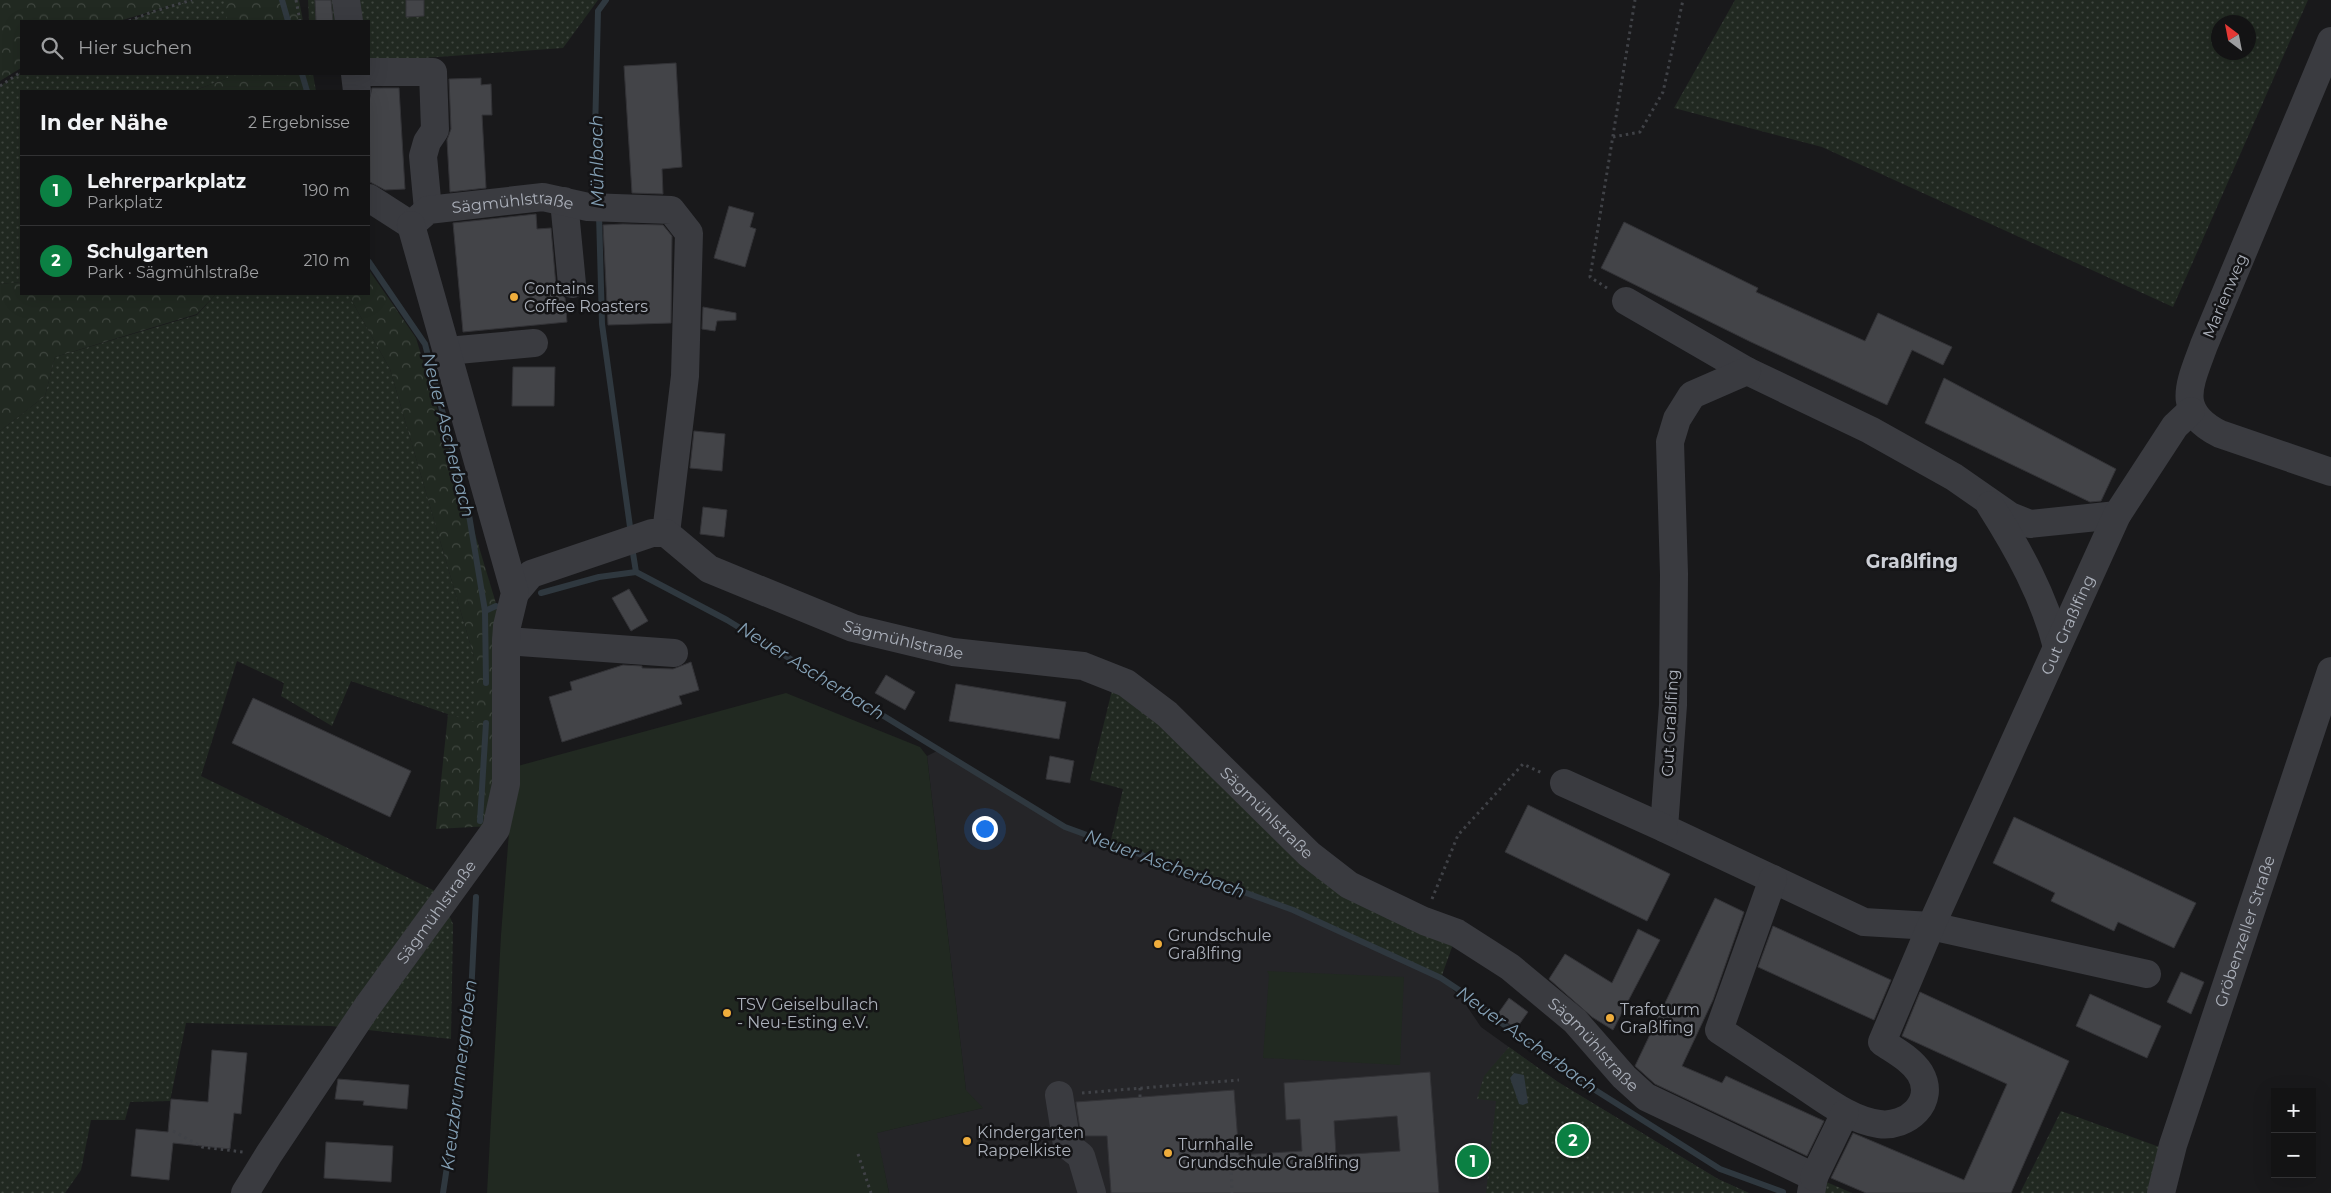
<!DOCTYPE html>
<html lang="de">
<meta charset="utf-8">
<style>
:root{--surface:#131314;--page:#1c1c1d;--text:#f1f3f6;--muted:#9d9ea0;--line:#323234;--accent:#0b8043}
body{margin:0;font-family:Montserrat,sans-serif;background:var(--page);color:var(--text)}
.controls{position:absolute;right:15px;bottom:15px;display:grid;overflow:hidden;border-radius:0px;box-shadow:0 5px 20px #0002}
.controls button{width:45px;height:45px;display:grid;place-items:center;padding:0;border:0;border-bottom:1px solid var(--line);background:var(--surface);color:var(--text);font:25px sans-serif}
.compass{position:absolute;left:2211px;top:15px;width:45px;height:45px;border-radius:50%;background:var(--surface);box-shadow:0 5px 20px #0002;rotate:328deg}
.you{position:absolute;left:984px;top:828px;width:18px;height:18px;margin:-12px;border:4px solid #fff;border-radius:50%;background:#1a73e8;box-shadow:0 0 0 8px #1a73e833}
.badge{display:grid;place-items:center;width:32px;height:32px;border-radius:50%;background:var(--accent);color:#fff;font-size:16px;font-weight:700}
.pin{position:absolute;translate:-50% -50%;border:2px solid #fff;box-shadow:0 1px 5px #0006}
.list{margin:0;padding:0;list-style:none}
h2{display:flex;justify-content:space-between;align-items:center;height:65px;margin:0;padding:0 20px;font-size:21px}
h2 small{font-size:16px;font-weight:400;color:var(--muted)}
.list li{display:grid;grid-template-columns:32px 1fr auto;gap:15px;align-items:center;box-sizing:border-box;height:70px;padding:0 20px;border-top:1px solid var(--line)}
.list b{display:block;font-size:19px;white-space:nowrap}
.list p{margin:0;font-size:16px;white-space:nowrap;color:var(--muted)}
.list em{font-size:16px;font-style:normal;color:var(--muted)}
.icon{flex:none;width:28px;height:28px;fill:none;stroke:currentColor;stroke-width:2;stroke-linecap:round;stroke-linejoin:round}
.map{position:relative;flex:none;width:2331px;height:1193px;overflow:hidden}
.search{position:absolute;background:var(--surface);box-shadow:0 5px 20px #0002;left:20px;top:20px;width:350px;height:55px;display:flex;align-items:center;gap:12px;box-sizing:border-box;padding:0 18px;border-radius:0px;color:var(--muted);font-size:19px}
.panel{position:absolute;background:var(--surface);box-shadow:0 5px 20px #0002;left:20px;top:90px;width:350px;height:205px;border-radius:0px}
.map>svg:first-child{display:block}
.built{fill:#252528}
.green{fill:url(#green-dots);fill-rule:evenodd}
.forest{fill:url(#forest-crowns)}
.pitch{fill:#212921}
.water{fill:#2f383f}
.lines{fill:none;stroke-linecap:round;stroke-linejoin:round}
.stream{stroke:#2f383f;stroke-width:6}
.building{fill:#434448;stroke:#333337;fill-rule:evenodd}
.path{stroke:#404247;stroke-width:3;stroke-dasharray:2.5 4;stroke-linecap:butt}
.minor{stroke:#3a3b40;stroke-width:28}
.poi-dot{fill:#efad3c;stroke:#141416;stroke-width:2}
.labels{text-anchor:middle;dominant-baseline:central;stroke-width:5;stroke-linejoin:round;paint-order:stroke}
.street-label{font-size:16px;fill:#abb0ba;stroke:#141416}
.poi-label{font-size:16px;fill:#abb0ba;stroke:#141416;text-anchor:start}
.water-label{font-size:18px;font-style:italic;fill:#839fb4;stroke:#141416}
.quarter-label{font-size:19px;font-weight:bold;fill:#cccfd6;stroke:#141416}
</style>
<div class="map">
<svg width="2331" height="1193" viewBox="0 0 2331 1193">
<defs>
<pattern id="green-dots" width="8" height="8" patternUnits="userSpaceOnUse" patternTransform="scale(1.25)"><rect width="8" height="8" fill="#212921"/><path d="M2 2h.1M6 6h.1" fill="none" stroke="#3f463f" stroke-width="1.8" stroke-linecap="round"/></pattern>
<pattern id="forest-crowns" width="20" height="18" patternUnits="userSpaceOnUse" patternTransform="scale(1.25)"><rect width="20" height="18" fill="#212921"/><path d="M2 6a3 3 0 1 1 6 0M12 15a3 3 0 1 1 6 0" fill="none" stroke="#3f463f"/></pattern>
</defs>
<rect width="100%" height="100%" fill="#19191b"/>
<path class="built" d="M939,750L1065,827L1293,910L1441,978L1462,999L1481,1027L1558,1082L1718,1179L1749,1193H889L876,1133L982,1108L966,1091L927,756Z"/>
<path class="green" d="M192,0H227V21H129L152,12Z
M308,0H598L563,48L369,62V21H309Z
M1735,0H2308L2173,307L1822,147L1674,108ZM2218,22H2248V52H2218Z
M21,72V74H228V78L193,91H21V282L0,284V86Z
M216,294H348L390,369L474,657V723L351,681L332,726L281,696L284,683L237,661L201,776L439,893L453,924L451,1039L331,1026L186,1023L170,1101L130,1102L125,1120H91L81,1170L65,1193H0V431L45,396L55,357L197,315Z
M1115,678L1309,854L1457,933L1441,978L1293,910L1110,844L1123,789L1090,780Z
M1509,1047L1558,1082L1718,1179L1749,1193H1486L1496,1101L1477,1099L1484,1076Z
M2061,1111L2162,1148L2148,1193H2020Z
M1824,1181L1852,1193H1820Z"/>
<path class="forest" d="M0,0H191L119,21H21V68L0,81Z
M227,0H299L303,21H227Z
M228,74H313L316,91H193L228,78Z
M369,270L416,338L501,620L491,826L436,829L448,714L474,722V657L390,369L348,294H369Z
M21,282V294H216L197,314L55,357L45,396L0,431V284Z"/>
<path class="pitch" d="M786,693L920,747L927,756L966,1090L983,1108L877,1133L889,1193H487L501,935L514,767Z
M1267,971L1404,977L1400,1065L1263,1058L1269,975Z"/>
<path class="water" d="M1514,1073L1524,1075L1528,1103L1523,1105L1519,1104L1510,1078Z"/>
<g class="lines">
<path class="stream" d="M282,0L288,21
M302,74L307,91
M598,201L595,133L598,11L606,0
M599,214L602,324L631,534
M369,262L425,344L469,515L485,611L496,606
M632,547L636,572
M541,593L599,577L636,572L727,620L1065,827L1293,910L1441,978L1471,998L1495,1018L1573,1076L1720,1169L1783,1192
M485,611L486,683
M480,821L486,723
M443,1193L470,1015L476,897"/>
</g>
<path class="building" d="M315,0H331L333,21H316Z
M406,0H424V16L406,17Z
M676,63L682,167L662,169L663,194L632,193L624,66Z
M481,78V85L491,84L492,115H482L486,188L450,192L447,140L451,129L449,79Z
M372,88H399L405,189L385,190L370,182L369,101Z
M729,206L754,213L750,227L756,229L745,267L714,258Z
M536,214L537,229L551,228L556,286L559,293L565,298L567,322L463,332L453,223Z
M1624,222L1758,288L1756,292L1865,341L1878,313L1952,347L1943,365L1912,350L1887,405L1751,342L1601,268Z
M623,224L663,225L672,236L671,323L608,325L603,225Z
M703,307L736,313V320L717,321L715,331L702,329Z
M513,367H555L554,406H512Z
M1944,378L2116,469L2101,501L2090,502L1925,423Z
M694,431L725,434L722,471L690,468Z
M703,507L727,510L724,537L700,534Z
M629,589L648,621L631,631L612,598Z
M691,662L699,690L679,696L682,704L562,742L549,697L572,690L570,682L623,665L642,666V668L673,669Z
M886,675L915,692L905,710L875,693Z
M956,684L1066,702L1059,739L949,721Z
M253,698L411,771L390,817L232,743Z
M1050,756L1074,761L1070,783L1046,779Z
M1528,805L1670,874L1647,921L1505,852Z
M2014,817L2196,903L2174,948L2118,922L2114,931L2051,901L2055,893L1993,863Z
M1715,898L1744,912L1713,1000L1682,1066L1722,1083L1726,1076L1824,1121L1807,1156L1655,1084L1635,1066Z
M1773,926L1891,980L1874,1020L1758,967Z
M1638,929L1660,940L1613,1030L1592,1017L1549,979L1565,954L1612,983Z
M2181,972L2204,982L2191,1014L2167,1002Z
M1920,992L2069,1061L2011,1193H1866L1831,1178L1853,1133L1964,1180L2007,1084L1902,1036Z
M2090,994L2161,1026L2147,1058L2076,1026Z
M1509,998L1528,1012L1516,1029L1497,1015Z
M212,1050L247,1053L241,1114L234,1113L230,1149L173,1143L169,1180L131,1176L136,1129L168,1132L171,1099L208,1102Z
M1430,1072L1439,1193H1111L1107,1136H1081L1076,1102L1234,1090L1239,1155L1302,1151L1300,1119L1286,1120L1284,1083ZM1397,1116L1400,1151L1336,1155L1334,1121Z
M338,1079L409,1085L407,1109L363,1105L364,1101L335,1099Z
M326,1142L393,1146L391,1182L324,1178Z"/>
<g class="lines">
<path class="path" d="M296,0L300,21
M129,21L152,12L192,0
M0,86L21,72
M1613,137L1640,132L1663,92L1683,0
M1607,288L1590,277L1635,0
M1432,899L1458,835L1523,764L1542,773
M1140,1088V1097
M1082,1093L1239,1080
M173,1131L202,1147L243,1152
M858,1154L871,1193
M1231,1166L1232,1193"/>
<g class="minor">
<path d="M346,0L349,21"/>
<path d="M2331,41L2204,345C2190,384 2174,411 2220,434L2331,472"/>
<path d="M369,72H433L435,130L427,142L423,156L428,210"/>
<path d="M355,74L357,91"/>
<path d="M369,198L411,225"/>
<path d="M564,201L572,284"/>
<path id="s1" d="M411,225L428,210L543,197L588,207L671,210L689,233L685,376L666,533"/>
<path d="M1626,301L1747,371L1870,430L1954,477L2010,516L2030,524L2117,515"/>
<path d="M447,351L534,343"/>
<path d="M1747,371L1692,395L1677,419L1670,442L1674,574L1673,705L1664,828L1864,922L1931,926L2147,974"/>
<path d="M1990,505C2018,549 2044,596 2057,647"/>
<path id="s2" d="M515,593L531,574L652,533H666L709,569L853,628L953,652L1083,666L1126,683L1167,714L1309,854L1349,885L1424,921L1457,933L1510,967L1575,1021L1624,1077L1646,1097L1814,1177L1811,1193"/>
<path d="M506,641L674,653"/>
<path d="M1564,783L1664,828"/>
<path id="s3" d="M1773,879L1719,1030C1745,1047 1772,1065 1798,1082C1823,1098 1849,1120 1879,1124C1907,1128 1937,1102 1920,1073C1911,1059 1895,1051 1882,1042L1931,926L2117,515L2175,426L2191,411"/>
<path d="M1059,1095L1067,1145L1081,1156L1092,1193"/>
<path d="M1814,1177L1845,1113"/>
<path id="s4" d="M245,1193L269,1154L367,1007L496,829L506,784V641L507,626L515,593L411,225"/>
<path id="s5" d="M2161,1193L2173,1145L2331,671"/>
</g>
</g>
<g class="poi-dot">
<circle cx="514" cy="297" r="5"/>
<circle cx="1158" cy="944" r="5"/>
<circle cx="727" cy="1013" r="5"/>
<circle cx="1610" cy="1018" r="5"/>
<circle cx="967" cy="1141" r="5"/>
<circle cx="1168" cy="1153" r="5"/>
</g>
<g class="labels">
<g class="street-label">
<text stroke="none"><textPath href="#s1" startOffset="108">Sägmühlstraße</textPath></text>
<text transform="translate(2225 296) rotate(-67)">Marienweg</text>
<text stroke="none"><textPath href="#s3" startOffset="935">Gut Graßlfing</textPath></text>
<text stroke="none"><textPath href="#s2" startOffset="430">Sägmühlstraße</textPath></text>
<text transform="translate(1670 723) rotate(-87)">Gut Graßlfing</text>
<text stroke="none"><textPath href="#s2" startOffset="850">Sägmühlstraße</textPath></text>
<text stroke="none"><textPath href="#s4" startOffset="340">Sägmühlstraße</textPath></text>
<text stroke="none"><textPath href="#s5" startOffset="275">Gröbenzeller Straße</textPath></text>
<text stroke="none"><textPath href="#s2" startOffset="1255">Sägmühlstraße</textPath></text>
</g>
<g class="poi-label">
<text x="524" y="288">Contains<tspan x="524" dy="18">Coffee Roasters</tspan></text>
<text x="1168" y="935">Grundschule<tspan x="1168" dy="18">Graßlfing</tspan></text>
<text x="737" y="1004">TSV Geiselbullach<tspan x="737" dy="18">- Neu-Esting e.V.</tspan></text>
<text x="1620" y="1009">Trafoturm<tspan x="1620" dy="18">Graßlfing</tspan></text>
<text x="977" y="1132">Kindergarten<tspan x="977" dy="18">Rappelkiste</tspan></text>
<text x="1178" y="1144">Turnhalle<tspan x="1178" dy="18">Grundschule Graßlfing</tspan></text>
</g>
<g class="water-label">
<text transform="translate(597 161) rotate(-91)">Mühlbach</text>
<text transform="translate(448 435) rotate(76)">Neuer Ascherbach</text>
<text transform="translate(811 671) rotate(32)">Neuer Ascherbach</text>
<text transform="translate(1165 864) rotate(20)">Neuer Ascherbach</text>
<text transform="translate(1527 1040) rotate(36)">Neuer Ascherbach</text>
<text transform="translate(459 1075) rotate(-83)">Kreuzbrunnergraben</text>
</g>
<g class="quarter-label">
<text x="1912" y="561">Graßlfing</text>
</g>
</g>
</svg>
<div class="controls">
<button>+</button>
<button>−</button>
</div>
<svg class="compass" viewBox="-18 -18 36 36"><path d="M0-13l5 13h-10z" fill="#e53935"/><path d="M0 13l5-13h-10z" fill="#9d9ea0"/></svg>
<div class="you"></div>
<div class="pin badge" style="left:1473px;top:1161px">1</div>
<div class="pin badge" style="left:1573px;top:1140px">2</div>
<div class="search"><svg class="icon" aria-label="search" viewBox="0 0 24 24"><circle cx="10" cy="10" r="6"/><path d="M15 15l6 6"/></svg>Hier suchen</div>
<section class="panel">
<h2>In der Nähe<small>2 Ergebnisse</small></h2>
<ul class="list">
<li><span class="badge">1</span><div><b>Lehrerparkplatz</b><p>Parkplatz</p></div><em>190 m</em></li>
<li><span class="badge">2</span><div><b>Schulgarten</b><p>Park · Sägmühlstraße</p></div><em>210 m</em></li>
</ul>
</section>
</div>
